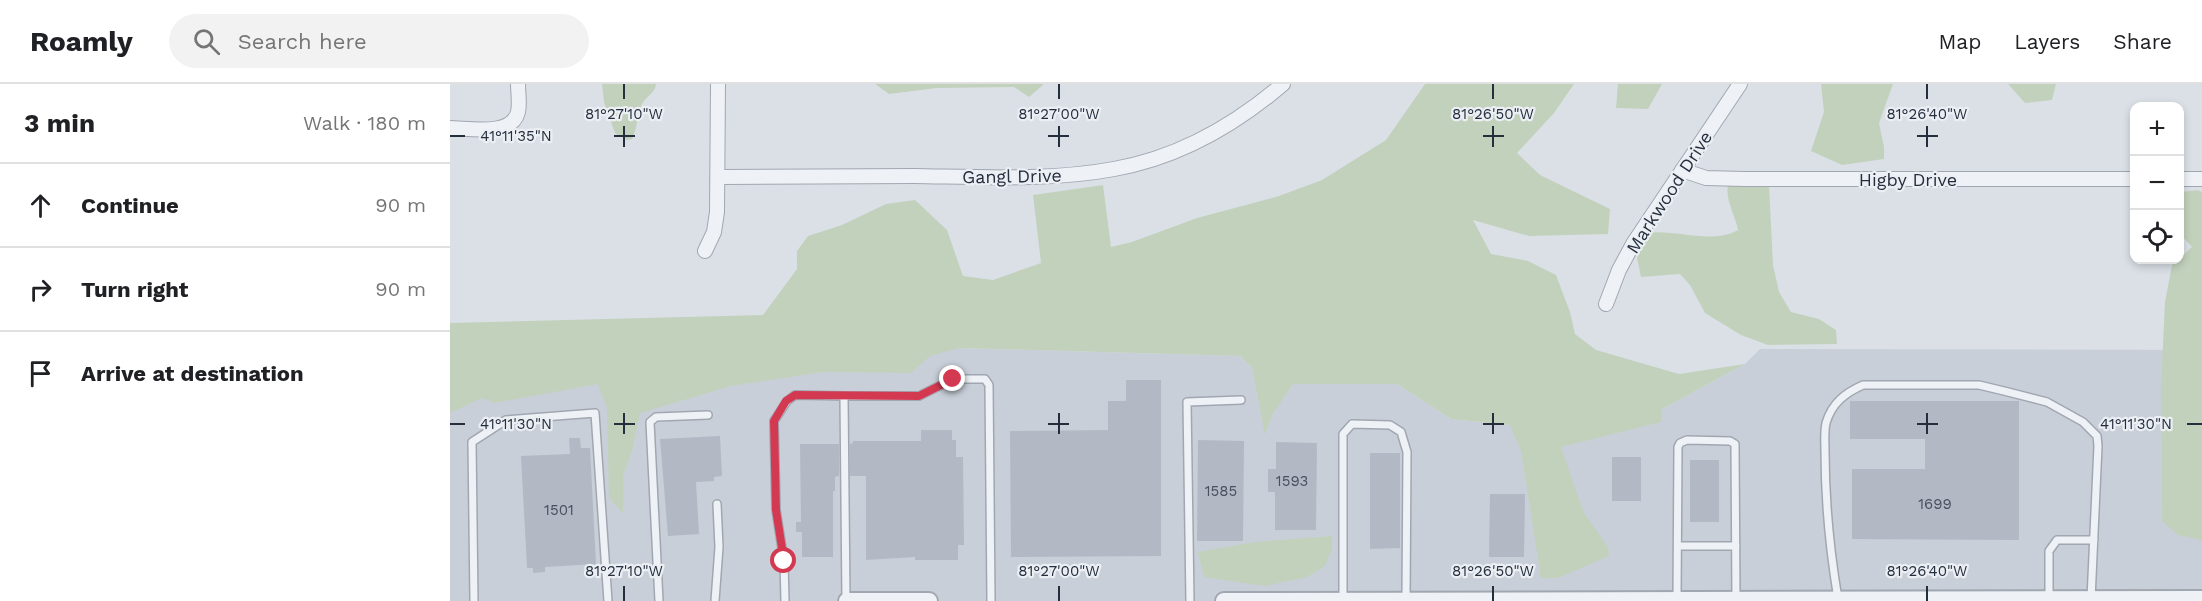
<!DOCTYPE html>
<meta charset="utf-8">
<style>
:root{--surface:#fff;--page:#f2f2f2;--text:#202124;--muted:#757577;--line:#e0e0e0}
body{margin:0;font-family:"Work Sans",sans-serif;background:var(--page);color:var(--text)}
.controls{position:absolute;right:18px;top:18px;display:grid;overflow:hidden;border-radius:12px;box-shadow:0 3px 9px #0003}
.controls button{width:54px;height:54px;display:grid;place-items:center;padding:0;border:0;border-bottom:2px solid var(--line);background:var(--surface);color:var(--text);font:30px sans-serif}
.stop{position:absolute;width:18px;height:18px;margin:-14px;border:4px solid #d33951;border-radius:50%;background:#fff}
.stop.end{background:#d33951;border-color:#fff;box-shadow:0 2px 6px #0008}
.list{margin:0;padding:0;list-style:none}
h2{display:flex;justify-content:space-between;align-items:center;height:78px;margin:0;padding:0 24px;font-size:26px}
h2 small{font-size:20px;font-weight:400;color:var(--muted)}
.list li{display:grid;grid-template-columns:39px 1fr auto;gap:18px;align-items:center;box-sizing:border-box;height:84px;padding:0 24px;border-top:2px solid var(--line)}
.list b{display:block;font-size:22px;white-space:nowrap}
.list em{font-size:20px;font-style:normal;color:var(--muted)}
.icon{flex:none;width:33px;height:33px;fill:none;stroke:currentColor;stroke-width:2;stroke-linecap:round;stroke-linejoin:round}
.map{position:relative;flex:none;width:1752px;height:517px;overflow:hidden}
header{display:flex;align-items:center;gap:36px;box-sizing:border-box;height:84px;padding:0 30px;background:var(--surface);border-bottom:2px solid var(--line)}
header strong{font-size:28px}
nav{display:flex;gap:33px;margin-inline-start:auto;font-size:21px}
.search{width:420px;height:54px;background:var(--page);display:flex;align-items:center;gap:15px;box-sizing:border-box;padding:0 21px;border-radius:33px;color:var(--muted);font-size:22px}
main{display:flex}
aside{flex:1;background:var(--surface)}
.map>svg:first-child{display:block}
.built{fill:#c9cfd9}
.green{fill:#c2d1bc}
.building{fill:#b3b9c4}
.lines{fill:none;stroke-linecap:round;stroke-linejoin:round}
.service-casing{stroke:#a1a7b1;stroke-width:10}
.minor-casing{stroke:#a1a7b1;stroke-width:16}
.tertiary-casing{stroke:#a1a7b1;stroke-width:20}
.service{stroke:#eef1f5;stroke-width:7}
.minor{stroke:#eef1f5;stroke-width:14}
.tertiary{stroke:#eef1f5;stroke-width:16}
.route{stroke:#d33951;stroke-width:8}
.ticks{fill:none;stroke:#252e3d;stroke-width:2}
.labels{text-anchor:middle;dominant-baseline:central;stroke-width:4.5;stroke-linejoin:round;paint-order:stroke}
.number-label{font-size:15px;fill:#48515f}
.street-label{font-size:18px;fill:#252e3d;stroke:#ebeff4}
.ticks-label{font-size:15px;text-anchor:middle;fill:#252e3d;stroke:#ebeff4;stroke-width:4.5;stroke-linejoin:round;paint-order:stroke}
</style>
<header>
<strong>Roamly</strong>
<div class="search"><svg class="icon" aria-label="search" viewBox="0 0 24 24"><circle cx="10" cy="10" r="6"/><path d="M15 15l6 6"/></svg>Search here</div>
<nav><a>Map</a><a>Layers</a><a>Share</a></nav>
</header>
<main>
<aside>
<h2>3 min<small>Walk · 180 m</small></h2>
<ul class="list">
<li><svg class="icon" aria-label="ahead" viewBox="0 0 24 24"><path d="M12 20V5M6 11l6-6 6 6"/></svg><div><b>Continue</b></div><em>90 m</em></li>
<li><svg class="icon" aria-label="right" viewBox="0 0 24 24"><path d="M7 20v-9h11M14 6l5 5-5 5"/></svg><div><b>Turn right</b></div><em>90 m</em></li>
<li><svg class="icon" aria-label="arrive" viewBox="0 0 24 24"><path d="M6 21V4h12l-3 4 3 4H6"/></svg><div><b>Arrive at destination</b></div></li>
</ul>
</aside>
<div class="map">
<svg width="1752" height="517" viewBox="0 0 1752 517">
<rect width="100%" height="100%" fill="#dbe0e7"/>
<path class="built" d="M509,264L790,272L802,284L843,300H947L1001,335L1060,341L1212,325L1295,280L1310,265L1752,266V517H0V269Z"/>
<path class="green" d="M152,0H206C205,10 196,12 192,20C186,31 188,44 182,55L177,56L165,49L154,18Z
M425,0H593V1L579,13L564,3L487,4L439,10Z
M975,0H1124L1104,29L1067,69L1090,91L1160,125L1158,150L1079,152L1023,136L1041,170L1078,177L1106,191L1120,228L1125,250L1146,266L1229,290L1295,280L1212,325L1211,338L1111,363L1133,427L1158,463L1159,472L1108,494H1091L1071,367L1060,341L1001,335L947,300H843L822,331L815,351L802,284L790,272L509,264L480,272L461,289L373,288L281,302L190,329L182,367L173,392V429L159,414L157,324L148,300L44,319L32,314L0,329V239L313,231L347,185V167L358,152L392,141L436,120L465,116L497,146L513,192L543,196L591,179L583,111L653,101L661,163L682,158L747,134L829,112L872,96L936,56Z
M1168,0H1212L1198,25L1166,24Z
M1371,0H1443L1429,39L1434,63V75L1392,81L1361,67L1374,28Z
M1558,0H1606L1602,16L1575,19Z
M1278,100L1319,101L1323,181L1329,208L1341,228L1369,235L1386,246L1387,260L1318,261L1291,251L1255,229L1240,201L1230,190L1191,193L1187,174L1197,149C1227,145 1260,161 1288,146C1285,130 1275,117 1278,100Z
M1748,106L1752,108V456L1728,451L1712,437L1711,302L1715,218L1722,181L1742,163L1730,150V108Z
M882,452V465L875,482L857,493L815,502L754,493L748,468L805,458Z"/>
<path class="building" d="M676,296H711V472L561,473L560,347L658,346V317H676Z
M1400,317H1569V456L1402,455V385H1475V355H1400Z
M471,346H502V356H506V373H513L514,461H508V476H465V473L416,476V392H400V360L403,359V357H471Z
M270,352L272,392L264,393V397L246,398L249,450L218,452L210,355Z
M119,354H130L131,364H140L146,480L95,483V488L83,489V484H77L71,372L120,370Z
M748,356L794,357L793,457H747Z
M826,358L867,359L866,446H825V408H818V385H826Z
M350,360H389V392L385,393V407H383V473H352V448H346V438H351Z
M920,369H950V464L920,465Z
M1162,373H1191V417H1162Z
M1240,376H1269V438H1240Z
M1040,410H1075L1074,473H1039Z"/>
<g class="lines">
<g class="service-casing">
<path id="service" d="M394,312H469L503,295H535L539,301L541,517
M1228,462H1286
M1388,515C1380,467 1375,416 1375,367C1375,358 1374,348 1376,339C1382,319 1395,309 1413,301H1529L1554,307L1597,318L1633,338L1647,352L1648,362L1641,515
M1599,515V467L1607,456H1644
M1227,516L1228,363L1230,359L1237,356L1280,357L1285,360L1286,515
M24,517L22,358L56,336L145,329L158,517
M209,517L200,338L206,333L258,331
M265,517L269,463L267,420
M335,517L334,477L326,426L324,337L337,317L345,311L394,312L396,517
M740,517L737,318L791,316
M893,517V350L902,340L940,341L951,348L957,368L956,516"/>
</g>
<g class="minor-casing">
<path id="minor" d="M0,44C19,44 62,53 68,28C70,20 68,9 68,0
M1232,86L1256,94L1294,95H1684
M269,93C334,93 399,92 464,92C529,93 600,97 664,85C727,74 785,41 833,0
M1730,95H1752
M255,167L264,148L267,128L268,0
M1156,220L1169,186L1183,160L1290,0"/>
</g>
<g class="tertiary-casing">
<path id="tertiary" d="M397,517H479
M774,517L1752,515"/>
</g>
<use href="#service" class="service"/>
<use href="#minor" class="minor"/>
<use href="#tertiary" class="tertiary"/>
</g>
<g class="lines">
<path class="route" d="M334,477L326,426L324,337L336,317L345,311L469,312L503,295"/>
</g>
<path class="ticks" d="M174,0V15M609,0V15M1043,0V15M1477,0V15M174,42V63M609,42V63M1043,42V63M1477,42V63M0,52H15M164,52H185M598,52H619M1033,52H1054M1467,52H1488M174,329V350M609,329V350M1043,329V350M1477,329V350M0,340H15M164,340H185M598,340H619M1033,340H1054M1467,340H1488M1737,340H1752M174,502V517M609,502V517M1043,502V517M1477,502V517"/>
<g class="labels">
<g class="number-label">
<text x="842" y="397">1593</text>
<text x="771" y="407">1585</text>
<text x="1485" y="420">1699</text>
<text x="109" y="426">1501</text>
</g>
<g class="street-label">
<text transform="translate(562 92) rotate(-1)">Gangl Drive</text>
<text x="1458" y="95">Higby Drive</text>
<text transform="translate(1219 108) rotate(-57)">Markwood Drive</text>
</g>
</g>
<g class="ticks-label">
<text x="174" y="35">81°27'10"W</text>
<text x="609" y="35">81°27'00"W</text>
<text x="1043" y="35">81°26'50"W</text>
<text x="1477" y="35">81°26'40"W</text>
<text x="66" y="57">41°11'35"N</text>
<text x="66" y="345">41°11'30"N</text>
<text x="1686" y="345">41°11'30"N</text>
<text x="174" y="492">81°27'10"W</text>
<text x="609" y="492">81°27'00"W</text>
<text x="1043" y="492">81°26'50"W</text>
<text x="1477" y="492">81°26'40"W</text>
</g>
</svg>
<div class="controls">
<button>+</button>
<button>−</button>
<button><svg class="icon" aria-label="locate" viewBox="0 0 24 24"><circle cx="12" cy="12" r="6"/><path d="M12 2v4M12 18v4M2 12h4M18 12h4"/></svg></button>
</div>
<div class="stop" style="left:334px;top:477px"></div>
<div class="stop end" style="left:503px;top:295px"></div>
</div>
</main>
